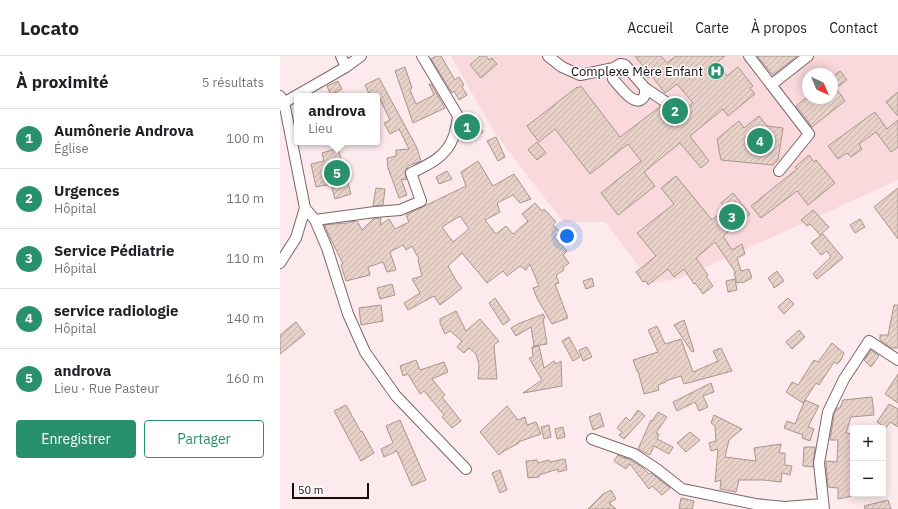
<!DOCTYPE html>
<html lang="fr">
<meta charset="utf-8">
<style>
:root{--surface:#fff;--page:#f6f6f6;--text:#202124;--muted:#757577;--line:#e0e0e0;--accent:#29906c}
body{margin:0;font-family:"IBM Plex Sans",sans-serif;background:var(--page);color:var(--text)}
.controls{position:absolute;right:12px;bottom:12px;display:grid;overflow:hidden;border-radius:4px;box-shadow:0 2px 10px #0003}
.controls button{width:36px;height:36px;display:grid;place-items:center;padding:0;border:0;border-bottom:1px solid var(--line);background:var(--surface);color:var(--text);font:20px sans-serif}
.compass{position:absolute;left:522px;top:12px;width:36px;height:36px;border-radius:50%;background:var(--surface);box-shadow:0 2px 10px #0003;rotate:136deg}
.scale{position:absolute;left:12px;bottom:10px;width:77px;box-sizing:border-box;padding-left:4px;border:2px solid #140d0e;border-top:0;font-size:11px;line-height:14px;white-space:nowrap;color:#140d0e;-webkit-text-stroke:3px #fdfdfd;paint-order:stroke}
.you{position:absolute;left:287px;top:180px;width:14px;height:14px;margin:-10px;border:3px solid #fff;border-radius:50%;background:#1a73e8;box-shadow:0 0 0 6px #1a73e833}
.badge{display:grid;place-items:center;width:26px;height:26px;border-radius:50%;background:var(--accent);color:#fff;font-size:13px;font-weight:700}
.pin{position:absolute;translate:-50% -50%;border:2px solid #fff;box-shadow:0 1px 4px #0006}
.popup{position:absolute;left:14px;top:37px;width:86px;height:52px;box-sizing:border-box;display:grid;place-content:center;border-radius:4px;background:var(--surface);filter:drop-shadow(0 1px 3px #0005);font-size:13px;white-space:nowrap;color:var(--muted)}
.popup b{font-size:15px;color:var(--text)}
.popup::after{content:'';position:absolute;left:50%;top:100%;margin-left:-8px;border:8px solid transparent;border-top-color:var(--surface)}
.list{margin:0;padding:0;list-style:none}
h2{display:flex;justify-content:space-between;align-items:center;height:52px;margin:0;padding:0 16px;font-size:17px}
h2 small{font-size:13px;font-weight:400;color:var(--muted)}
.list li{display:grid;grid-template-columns:26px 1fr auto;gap:12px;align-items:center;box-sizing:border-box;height:60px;padding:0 16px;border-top:1px solid var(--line)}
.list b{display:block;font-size:15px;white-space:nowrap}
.list p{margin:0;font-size:13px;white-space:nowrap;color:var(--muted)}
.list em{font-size:13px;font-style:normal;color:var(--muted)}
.actions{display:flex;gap:8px;padding:12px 16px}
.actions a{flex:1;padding:9px 0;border:1px solid var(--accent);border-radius:4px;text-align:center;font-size:14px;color:var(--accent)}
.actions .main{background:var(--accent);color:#fff}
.map{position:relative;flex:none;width:618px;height:453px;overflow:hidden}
header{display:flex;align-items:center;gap:24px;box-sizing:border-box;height:56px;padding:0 20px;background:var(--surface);border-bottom:1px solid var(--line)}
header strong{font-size:19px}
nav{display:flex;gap:22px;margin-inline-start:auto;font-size:14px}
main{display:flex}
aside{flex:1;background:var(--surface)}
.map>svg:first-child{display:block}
.built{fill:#fad9dd;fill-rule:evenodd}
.building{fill:url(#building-hatch);stroke:#a9958d;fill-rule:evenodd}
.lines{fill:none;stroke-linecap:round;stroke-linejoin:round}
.minor-casing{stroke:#7b6769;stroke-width:12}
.minor{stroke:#fff;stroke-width:10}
.labels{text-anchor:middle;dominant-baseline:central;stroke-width:3;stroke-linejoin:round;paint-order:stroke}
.poi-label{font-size:13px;fill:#140d0e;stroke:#fdfdfd;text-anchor:end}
</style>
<header>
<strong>Locato</strong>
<nav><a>Accueil</a><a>Carte</a><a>À propos</a><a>Contact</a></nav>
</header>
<main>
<aside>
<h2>À proximité<small>5 résultats</small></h2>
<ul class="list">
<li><span class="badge">1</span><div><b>Aumônerie Androva</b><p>Église</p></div><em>100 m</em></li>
<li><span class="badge">2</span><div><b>Urgences</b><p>Hôpital</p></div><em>110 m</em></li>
<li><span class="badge">3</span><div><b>Service Pédiatrie</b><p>Hôpital</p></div><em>110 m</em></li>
<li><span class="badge">4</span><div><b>service radiologie</b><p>Hôpital</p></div><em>140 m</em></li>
<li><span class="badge">5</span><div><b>androva</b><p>Lieu · Rue Pasteur</p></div><em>160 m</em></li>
</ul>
<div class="actions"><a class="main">Enregistrer</a><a>Partager</a></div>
</aside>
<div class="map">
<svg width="618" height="453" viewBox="0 0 618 453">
<defs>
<pattern id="building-hatch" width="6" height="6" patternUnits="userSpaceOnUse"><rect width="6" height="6" fill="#e7d1c9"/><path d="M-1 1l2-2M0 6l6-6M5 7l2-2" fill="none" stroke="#c5b2ab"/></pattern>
</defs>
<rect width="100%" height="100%" fill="#fdeaec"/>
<path class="built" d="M171,0H618V124L402,222L372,227L325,166H283L215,77ZM528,18H552V42H528Z"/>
<path class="building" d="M156,0H161L175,24L179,21L184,29L182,31L187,39L179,44L174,35L172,37L151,3Z
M200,0H206L209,4L212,2L217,8L201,22L190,9Z
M355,0H381L387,7L396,0H445L436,7L447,20L458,11L473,30L470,32L475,38L448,60L443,53L410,80L429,105L421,112L400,87L364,116L375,130L338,159L321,137L361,105L348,88L310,118L275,73L259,86L247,70L297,31L298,32L301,30L340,81L381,50L392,64L413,47L397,28L385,37L371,19L368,22L361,12L363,10Z
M477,0H517L493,19Z
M125,11L132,32L130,34L136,48L154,39L149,28H151L165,52L133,67L115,15Z
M560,15L567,24L556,32L565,45L532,71L516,50L526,42H552V21Z
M99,22L137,92L141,105L128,110L126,113L125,116L126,124L121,123L127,139L119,142L108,112L107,102L116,100V94L129,93L119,73L110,78L104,67L110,64L97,37L90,40L85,29Z
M58,25L62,33L51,39L47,30Z
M618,36V60L606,46Z
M595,56L607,73L618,64V91L611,96L596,76L579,88L582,93L571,101L567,97L558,103L548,90Z
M479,60L487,70L503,72L498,104L493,109L441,104L437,83L459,65L464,72Z
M195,63L203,76L193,82L186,69Z
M216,81L225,101L218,105L207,85Z
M257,86L266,97L257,104L248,94Z
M58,92L71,138L55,143L51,128L36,131L31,108L44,105L42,97Z
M529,99L534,106L536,104L555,127L528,149L517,135L481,162L471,150L517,113L515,111Z
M198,105L213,130L234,118L251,143L240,147L233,139L217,147L220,156L205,164L216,178L226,170L233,178L248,165L242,158L255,147L262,155L264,153L276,166L273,169L280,176L274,181L287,195L283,199L289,207L283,212L284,214L276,219L279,227L275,228L288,262L272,268L257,242L253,232L259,230L250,208L246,214L240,210L227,220L223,215L207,227L182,197L168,210L177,226L182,232L160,249L154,240L128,254L124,247L140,237L132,223L142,220L138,204L139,203L132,190L126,194L123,189L110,196L116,214L107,216L103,206L88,211L90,219L66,225L61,209L63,208L44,169L65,167V168L69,166L77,165L82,174L93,163L101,162L100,169L109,163L115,173L129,166L126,159L186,130L181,116ZM180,160L189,173L173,186L162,171Z
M167,115L172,123L159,128L156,121Z
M396,120L432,164L446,152L441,147L453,137L470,158L443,180L452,194L462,188L465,198L457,202L461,215L469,213L472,222L462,227V226L457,227L454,217H456L435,186L416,202L428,219L426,220L433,230L423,238L415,227L414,228L404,213L394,221L388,213L368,229L366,225L363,226L356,216L376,200L357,177L394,148L381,132Z
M96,132L105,133L103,149L93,150Z
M618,132V183L594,151Z
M533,154L549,171L540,179L530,168L527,170L521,164Z
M580,163L585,171L575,177L570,169Z
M543,178L563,202L537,223L533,218L551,201L547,195L541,199L531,187Z
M497,215L504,225L494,232L493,229L488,222Z
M312,222L314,230L306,233L303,225Z
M455,223L457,234L448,236L446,225Z
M112,228L115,239L100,243L97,232Z
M215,242L230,264L223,269L209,247Z
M508,242L514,248L504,258L498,251Z
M101,249L103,265L81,269L79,252Z
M614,249H618V292H611L600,284V279H608Z
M176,255L186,275L200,263L219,285L214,289L217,323H198L199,309L196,298L189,292L184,297L177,291L182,285L170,275L165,278L160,267V263Z
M263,258L265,262L263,263L267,288L254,290L251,271L236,280L231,272L238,268Z
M404,264L414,295L412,296L394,269Z
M16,266L25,278L0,298V279Z
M377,270L385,288L401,283L413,316L438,305L433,295L441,292L452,315L404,328L401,320L385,325L386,326L378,329L379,334L364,338L358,315H357L353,304L378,296L368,274Z
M519,274L525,281L512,293L506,286Z
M289,281L300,301L293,305L282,285Z
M552,287L564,297L561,304L557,308L554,306L539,329L536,327L523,347L506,336L512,326L518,329L534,304L538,306Z
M259,290L264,312L274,305L276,308L281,305L282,330L243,337L262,324L249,302L253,301L252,291Z
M307,291L312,301L303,305L299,294Z
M591,294L599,300L591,311L584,304Z
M136,304L140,314L164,306L168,316L152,323L165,339L162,341L181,365L172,372L162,361L164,359L144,335L140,338L128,318L123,320L120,310Z
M618,318V347L605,338Z
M431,327L434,336L423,340L428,351L419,355L415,346L397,355L393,346Z
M592,341L594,359L571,361L566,377L573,378L570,410L573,411V440L558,443V432L548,431L546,407V405L557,406L558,384H550L554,358L557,352H560L563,344Z
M525,344L539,350L528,371L534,373L530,385L522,382L523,379L504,372L507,365L515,368Z
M609,348L618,353V371L610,366L606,372L597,366Z
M66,349L81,376L82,375L94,397L81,405L54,355Z
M227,350L238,364L245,361L247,369L256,366L261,378L238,386L239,387L224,395L219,399L200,376Z
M358,354L365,360L344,383L339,379L342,376L337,372L346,361L350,365Z
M378,356L387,361L376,377L379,378L377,383L393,391L389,398L374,390L370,399L358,393L371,364L372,365Z
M320,357L324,370L313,374L309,361Z
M434,359L462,373L449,384L445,401L476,405L474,392L501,388L499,397H505V409L512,410L510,419L502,417L501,426L483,424H459L456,436L440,433L441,424L435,426L438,393L431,395L429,387L436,385L435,370L431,367Z
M120,364L146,424L132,430L117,395L104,401L101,393L113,387L106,370Z
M269,369L271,381L264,383L261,371Z
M283,371L285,381L277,383L275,373Z
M410,376L420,384L406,396L397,387Z
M524,391H535L533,411L523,410Z
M338,399L346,403L344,401L351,404L363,412L369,418L371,417L390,432L382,439L372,430L369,433L350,408L346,413L334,405Z
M285,403L287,414L278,416V413L259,419V421L248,422L246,405L257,404L258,407L269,404L270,406Z
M220,414L227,434L220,437L212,417Z
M331,434L336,443L329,447L336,453H308L323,438Z
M401,442L414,445L412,453H399Z
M608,444L611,453H585L584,450Z"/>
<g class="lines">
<g class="minor-casing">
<path id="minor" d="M61,0L66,11
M268,0L282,11L300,19L334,12
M469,0L529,78L499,115
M340,8L345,9L365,32C365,36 366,39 363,42C354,52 339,29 333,23L334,12Z
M491,29L528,0
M365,32L393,51
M0,40L4,46L25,152L16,182L0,207
M0,49L66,11L81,0
M25,152L35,164L47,192L68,258L85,296L116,340L186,413
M35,164L95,156L120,154L141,145L131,117C148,109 166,101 173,82C176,75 177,67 178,60L142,0
M312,383L354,398L378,414L402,433L475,448L505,451L543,448
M544,453L539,407L548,356L564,323L589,285L618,304"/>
</g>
<use href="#minor" class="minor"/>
</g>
<defs>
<g id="hospital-disc" transform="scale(0.9)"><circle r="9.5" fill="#29906c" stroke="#fdfdfd"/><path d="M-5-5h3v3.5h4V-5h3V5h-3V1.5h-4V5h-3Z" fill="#fff"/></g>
</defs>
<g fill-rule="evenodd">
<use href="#hospital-disc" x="436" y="15"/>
</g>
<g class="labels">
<g class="poi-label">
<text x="423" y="15">Complexe Mère Enfant</text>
</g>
</g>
</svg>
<div class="controls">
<button>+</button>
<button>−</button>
</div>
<svg class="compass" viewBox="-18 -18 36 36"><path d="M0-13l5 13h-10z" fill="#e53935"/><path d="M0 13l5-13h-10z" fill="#757577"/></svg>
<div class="scale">50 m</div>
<div class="you"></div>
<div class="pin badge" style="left:187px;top:71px">1</div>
<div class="pin badge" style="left:395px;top:55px">2</div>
<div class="pin badge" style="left:452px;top:161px">3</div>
<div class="pin badge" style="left:480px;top:85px">4</div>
<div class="pin badge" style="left:57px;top:117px">5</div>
<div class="popup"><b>androva</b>Lieu</div>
</div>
</main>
